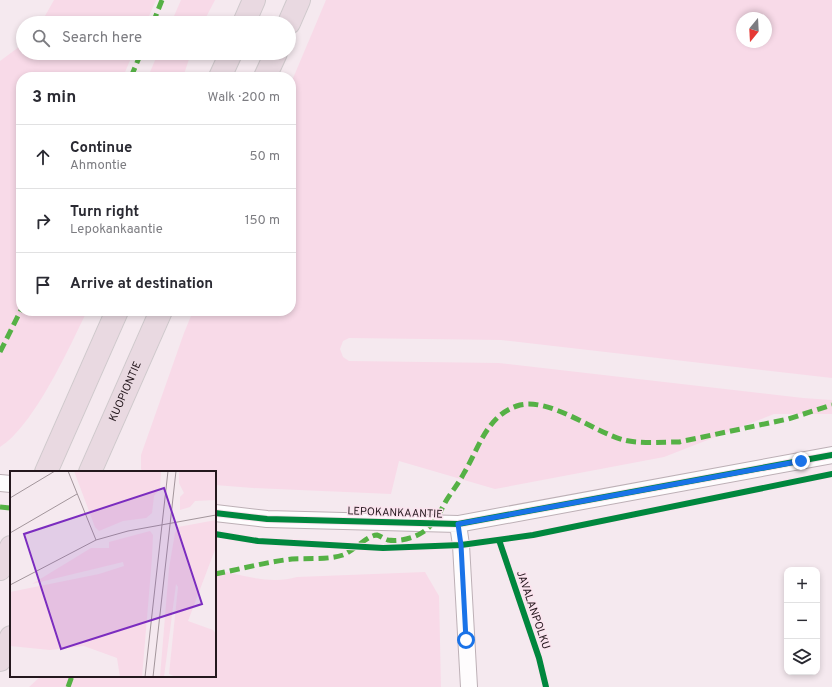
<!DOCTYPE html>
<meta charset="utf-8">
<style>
:root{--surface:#fff;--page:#f2f2f3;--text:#2b2b33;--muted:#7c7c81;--line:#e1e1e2}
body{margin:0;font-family:Overpass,sans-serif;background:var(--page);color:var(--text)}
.controls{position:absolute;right:12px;bottom:12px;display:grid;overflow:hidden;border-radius:8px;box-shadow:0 2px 6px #0003}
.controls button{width:36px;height:36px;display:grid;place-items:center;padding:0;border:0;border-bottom:1px solid var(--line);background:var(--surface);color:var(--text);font:20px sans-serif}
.compass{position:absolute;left:736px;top:12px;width:36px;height:36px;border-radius:50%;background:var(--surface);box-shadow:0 2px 6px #0003;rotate:198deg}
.stop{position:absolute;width:12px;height:12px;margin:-9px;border:3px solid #1a73e8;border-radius:50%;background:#fff}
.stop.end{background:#1a73e8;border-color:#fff;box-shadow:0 1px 4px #0008}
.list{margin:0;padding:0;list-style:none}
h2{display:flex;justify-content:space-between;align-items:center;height:52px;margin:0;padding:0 16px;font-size:17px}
h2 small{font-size:13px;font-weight:400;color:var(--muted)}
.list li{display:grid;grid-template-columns:26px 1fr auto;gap:12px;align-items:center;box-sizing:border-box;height:64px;padding:0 16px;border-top:1px solid var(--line)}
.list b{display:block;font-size:15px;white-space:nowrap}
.list p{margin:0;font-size:13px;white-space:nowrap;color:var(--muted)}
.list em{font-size:13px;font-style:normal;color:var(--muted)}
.icon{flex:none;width:22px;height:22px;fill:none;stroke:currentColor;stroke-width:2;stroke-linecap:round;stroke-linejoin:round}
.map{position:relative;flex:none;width:832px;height:687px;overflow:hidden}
.search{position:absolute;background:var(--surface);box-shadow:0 2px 6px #0003;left:16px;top:16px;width:280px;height:44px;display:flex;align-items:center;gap:10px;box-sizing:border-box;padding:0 14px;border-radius:22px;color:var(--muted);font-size:15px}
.panel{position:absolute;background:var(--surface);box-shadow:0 2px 6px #0003;left:16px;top:72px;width:280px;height:244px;border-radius:16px}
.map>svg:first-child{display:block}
.green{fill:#f8dae8;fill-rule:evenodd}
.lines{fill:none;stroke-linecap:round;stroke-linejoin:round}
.street-casing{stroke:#bdb0b6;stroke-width:18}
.highway-casing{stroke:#cfc9cc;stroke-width:24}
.street{stroke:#fefcfd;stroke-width:16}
.highway{stroke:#e9d9e1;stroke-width:22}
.quiet{stroke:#55b145;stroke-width:5;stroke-dasharray:10 5;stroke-linecap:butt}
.cycleway-casing{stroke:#fbe3ee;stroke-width:8}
.cycleway{stroke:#00873e;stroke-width:6}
.route{stroke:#1a73e8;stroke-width:5}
.labels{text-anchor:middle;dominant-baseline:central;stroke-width:3;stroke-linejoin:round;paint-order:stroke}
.street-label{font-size:11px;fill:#25181e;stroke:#fbe3ee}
.inset-road{fill:none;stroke:#a2959b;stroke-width:1}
.view{fill:#7b2cbf;fill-opacity:0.15;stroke:#7b2cbf;stroke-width:2}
.inset-edge{fill:none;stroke:#25181e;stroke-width:2}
</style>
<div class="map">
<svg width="832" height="687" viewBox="0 0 832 687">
<rect width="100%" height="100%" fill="#f5e9ef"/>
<path class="green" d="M54,0H156L146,23H41Z
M181,0H215L203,23H171Z
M326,0H832V378L501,340L349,338L343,341L340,349L343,357L349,361L499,363L803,398L832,400V414H774L664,457L495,489L399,461L391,494L253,488L215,485V472H143L141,469V455L184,333L193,311H291V83ZM742,18H766V42H742Z
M23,44V53H133L123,77H21V311H87C69,348 34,426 0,447V61Z
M158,53H191L183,77H148Z
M215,569C240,575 271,585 297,577L425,572L439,596L441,687H29L41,676H215Z"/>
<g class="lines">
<g class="street-casing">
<path id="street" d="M0,483L11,484
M215,513L267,519L458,524L832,455
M458,524L461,545L469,687"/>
</g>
<g class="highway-casing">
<g id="highway">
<path d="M244,23L254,0"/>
<path d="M289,23L299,0"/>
<path d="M220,77L231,53"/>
<path d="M265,77L276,53"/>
<path d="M46,472L117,311"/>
<path id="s1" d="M90,472L161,311"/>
<path d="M0,569L11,547"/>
<path d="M0,660L11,637"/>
</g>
</g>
<use href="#street" class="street"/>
<use href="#highway" class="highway"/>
<path class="quiet" d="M153,23L162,0
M131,77L141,53
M0,352L21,310
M0,507L11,508
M215,574C241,569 266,562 292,559C308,558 328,560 343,555C353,551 368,535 377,535C381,536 384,539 388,540C399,542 414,538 423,532C434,525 440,512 446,501C452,491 459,483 464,473C479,448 487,414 520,405C551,398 594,432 624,440C638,444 664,442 679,442L788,419L832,405
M68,687L72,676"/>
<g class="cycleway-casing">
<path id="cycleway" d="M215,513L267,519L458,524L832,455
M215,534L258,541L383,548L461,545L533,535L832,474
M499,540L539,658L546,687"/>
</g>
<use href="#cycleway" class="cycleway"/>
</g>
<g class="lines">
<path class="route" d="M466,640L461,545L458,524L801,461"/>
</g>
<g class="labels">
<g class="street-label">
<text stroke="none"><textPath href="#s1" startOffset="88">KUOPIONTIE</textPath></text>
<text transform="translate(395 513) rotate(2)">LEPOKANKAANTIE</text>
<text transform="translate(533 610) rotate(71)">JAVALANPOLKU</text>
</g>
</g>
<g transform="translate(10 471)">
<rect width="206" height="206" fill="#f5e9ef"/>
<path d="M64,0H151L150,17L144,25L142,42L136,47L113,50L89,60L85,56ZM169,0H206V29L185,30L180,36L170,39V26L174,22L169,12ZM206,49V76L178,150L203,159L206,163V206H166L159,203L168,116L166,113L154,206H150L159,97L165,62L168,56ZM140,60L143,64L142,87L132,206H110L107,187L74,175L40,179L0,175V121L89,103L114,95L113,91L22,113L81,77H99V71Z" fill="#f8dae8"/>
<path class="inset-road" d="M58,0L86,69M0,27L45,0M0,62L67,23M0,114L86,69L118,60L206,44M135,206L158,0M143,206L166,0"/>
<path class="view" d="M154,17L192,133L51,178L14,63Z"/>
<rect width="206" height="206" class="inset-edge"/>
</g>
</svg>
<div class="controls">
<button>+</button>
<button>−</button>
<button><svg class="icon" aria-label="layers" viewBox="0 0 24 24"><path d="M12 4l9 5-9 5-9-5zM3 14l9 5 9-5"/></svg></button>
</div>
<svg class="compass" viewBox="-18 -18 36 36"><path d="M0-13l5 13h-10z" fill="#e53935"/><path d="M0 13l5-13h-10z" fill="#7c7c81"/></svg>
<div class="stop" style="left:466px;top:640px"></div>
<div class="stop end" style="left:801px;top:461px"></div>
<div class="search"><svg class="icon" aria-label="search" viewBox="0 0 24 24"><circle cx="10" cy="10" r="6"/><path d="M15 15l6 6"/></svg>Search here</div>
<section class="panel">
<h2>3 min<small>Walk · 200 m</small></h2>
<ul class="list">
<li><svg class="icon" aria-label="ahead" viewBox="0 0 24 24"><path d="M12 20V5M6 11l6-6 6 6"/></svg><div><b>Continue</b><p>Ahmontie</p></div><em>50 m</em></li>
<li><svg class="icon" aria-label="right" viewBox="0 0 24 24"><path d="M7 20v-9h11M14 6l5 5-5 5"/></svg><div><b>Turn right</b><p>Lepokankaantie</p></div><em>150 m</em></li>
<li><svg class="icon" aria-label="arrive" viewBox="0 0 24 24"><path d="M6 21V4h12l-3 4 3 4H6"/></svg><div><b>Arrive at destination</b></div></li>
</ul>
</section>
</div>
